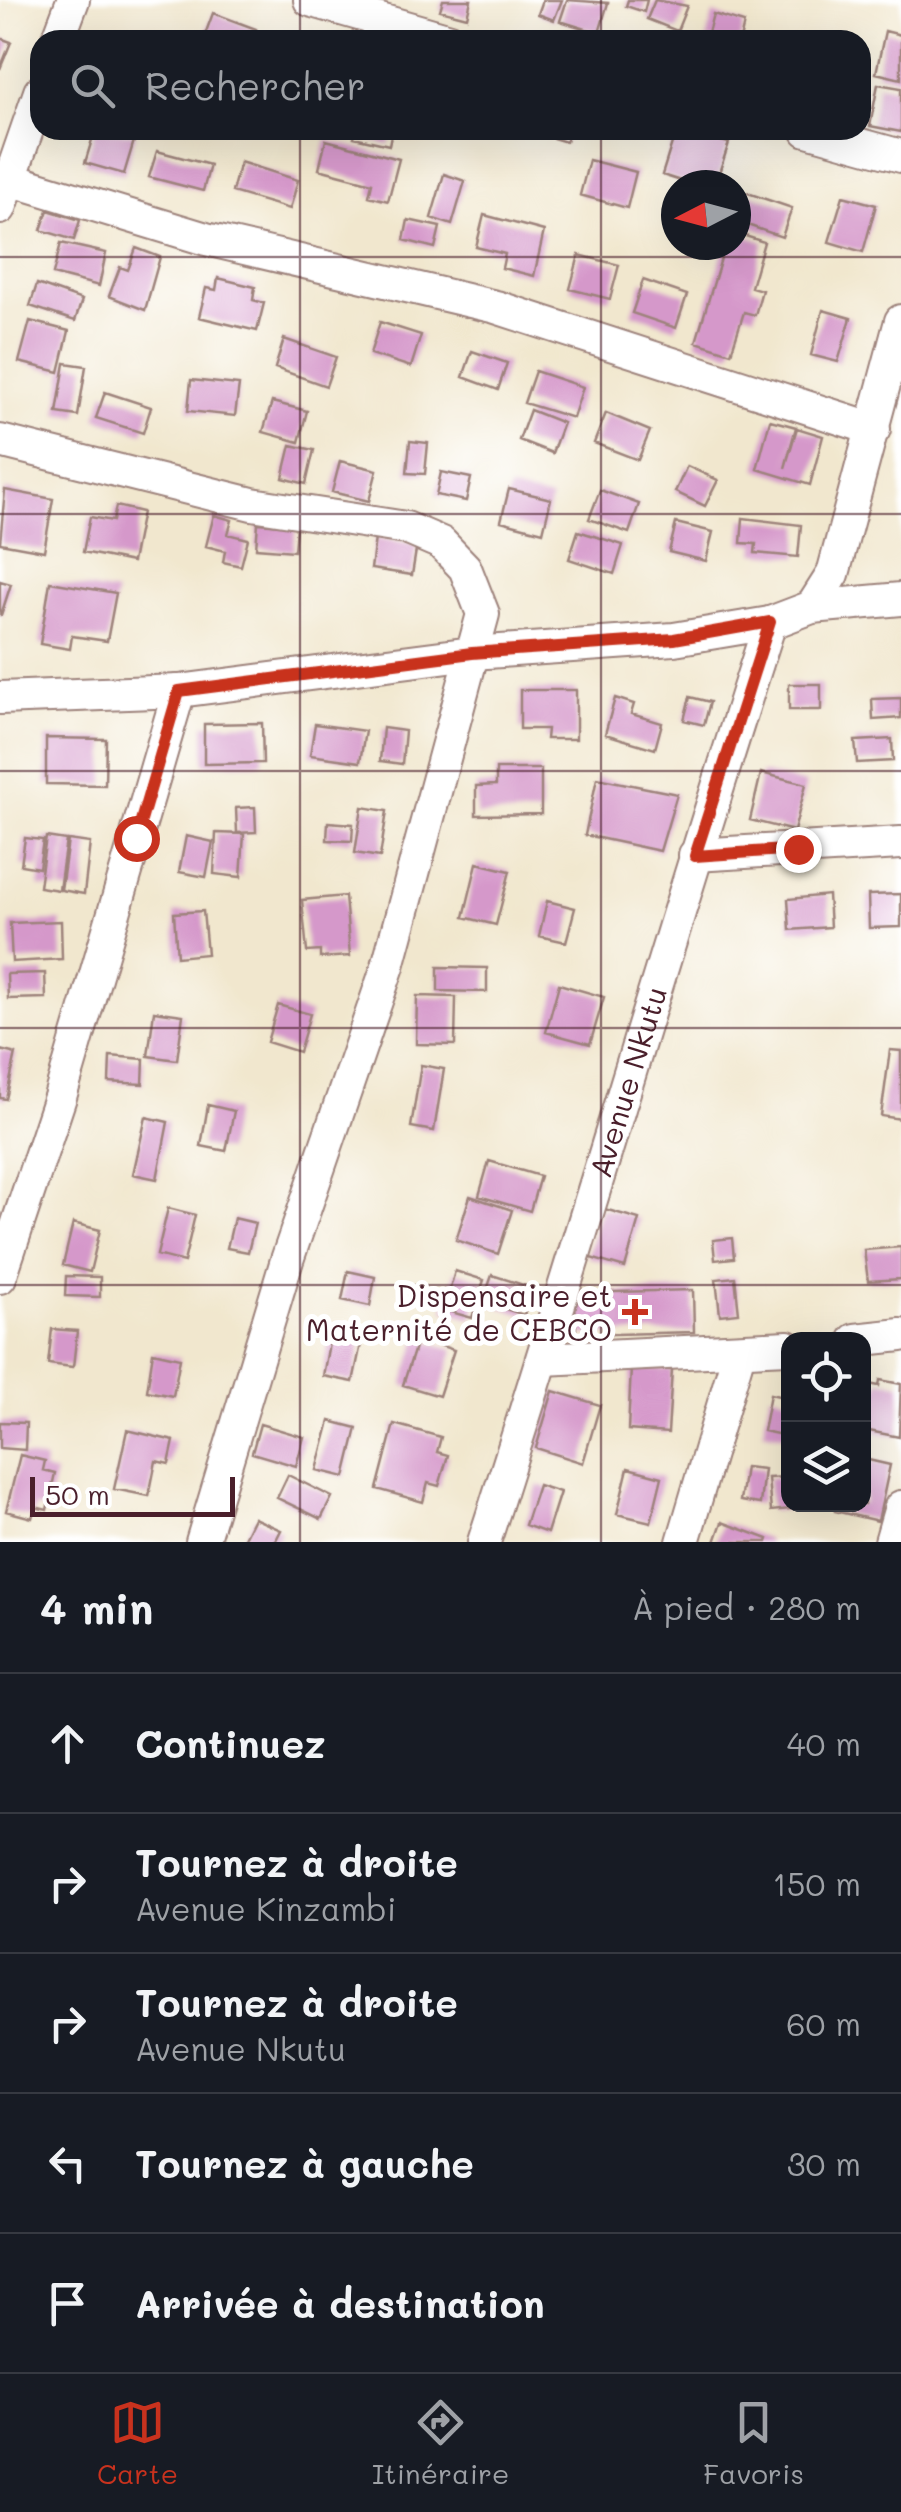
<!DOCTYPE html>
<html lang="fr">
<meta charset="utf-8">
<style>
:root{--surface:#171b24;--page:#242831;--text:#f1f3f6;--muted:#9ea1a6;--line:#363941;--accent:#c8321e}
body{margin:0;font-family:Mali,sans-serif;background:var(--page);color:var(--text)}
.controls{position:absolute;right:30px;bottom:30px;display:grid;overflow:hidden;border-radius:20px;box-shadow:0 10px 40px #0002}
.controls button{width:90px;height:90px;display:grid;place-items:center;padding:0;border:0;border-bottom:2px solid var(--line);background:var(--surface);color:var(--text);font:50px sans-serif}
.compass{position:absolute;left:661px;top:170px;width:90px;height:90px;border-radius:50%;background:var(--surface);box-shadow:0 10px 40px #0002;rotate:264deg}
.scale{position:absolute;left:30px;bottom:25px;width:205px;box-sizing:border-box;padding-left:10px;border:5px solid #4a1f2b;border-top:0;font-size:28px;line-height:35px;white-space:nowrap;color:#4a1f2b;-webkit-text-stroke:8px #fff;paint-order:stroke}
.stop{position:absolute;width:30px;height:30px;margin:-22px;border:8px solid #c8321e;border-radius:50%;background:#fff}
.stop.end{background:#c8321e;border-color:#fff;box-shadow:0 2px 10px #0008}
.list{margin:0;padding:0;list-style:none}
h2{display:flex;justify-content:space-between;align-items:center;height:130px;margin:0;padding:0 40px;font-size:42px}
h2 small{font-size:32px;font-weight:400;color:var(--muted)}
.list li{display:grid;grid-template-columns:65px 1fr auto;gap:30px;align-items:center;box-sizing:border-box;height:140px;padding:0 40px;border-top:2px solid var(--line)}
.list b{display:block;font-size:38px;white-space:nowrap}
.list p{margin:0;font-size:32px;white-space:nowrap;color:var(--muted)}
.list em{font-size:32px;font-style:normal;color:var(--muted)}
.icon{flex:none;width:55px;height:55px;fill:none;stroke:currentColor;stroke-width:2;stroke-linecap:round;stroke-linejoin:round}
.map{position:relative;flex:none;width:901px;height:1542px;overflow:hidden}
.search{position:absolute;background:var(--surface);box-shadow:0 10px 40px #0002;left:30px;right:30px;top:30px;height:110px;display:flex;align-items:center;gap:25px;box-sizing:border-box;padding:0 35px;border-radius:30px;color:var(--muted);font-size:38px}
.sheet{height:830px;background:var(--surface)}
nav{display:flex;justify-content:space-around;align-items:center;box-sizing:border-box;height:140px;border-top:2px solid var(--line);background:var(--surface);font-size:28px;color:var(--muted)}
nav a{display:grid;justify-items:center;gap:5px}
nav .on{color:var(--accent)}
.map>svg:first-child{display:block}
.building{fill:#d598ca}
.lines{fill:none;stroke-linecap:round;stroke-linejoin:round}
.minor-casing{stroke:#9e837c;stroke-width:36}
.minor{stroke:#fff;stroke-width:32}
.route{stroke:#c8321e;stroke-width:12}
.grid{fill:none;stroke:#4a1f2b;stroke-width:2.5;stroke-opacity:0.55}
.poi-dot{fill:#c8321e;stroke:#fff;stroke-width:4}
.labels{text-anchor:middle;dominant-baseline:central;stroke-width:10;stroke-linejoin:round;paint-order:stroke}
.street-label{font-size:30px;fill:#4a1f2b;stroke:#fff}
.poi-label{font-size:30px;fill:#4a1f2b;stroke:#fff;text-anchor:end}
</style>
<div class="map">
<svg width="901" height="1542" viewBox="0 0 901 1542">
<rect width="100%" height="100%" fill="#fff"/>
<filter id="ink" filterUnits="userSpaceOnUse"><feTurbulence type="fractalNoise" baseFrequency=".01" numOctaves="2"/><feDisplacementMap in="SourceGraphic" scale="20" xChannelSelector="R" yChannelSelector="G"/><feConvolveMatrix kernelMatrix="1 2 1 2 8 2 1 2 1" color-interpolation-filters="sRGB"/></filter>
<filter id="wash" filterUnits="userSpaceOnUse"><feTurbulence type="fractalNoise" baseFrequency=".0048" numOctaves="4" result="noise"/><feDisplacementMap in="SourceGraphic" scale="40" xChannelSelector="R" yChannelSelector="G"/><feGaussianBlur stdDeviation="2.25" result="paint"/><feColorMatrix in="noise" values="0 0 0 0 0 0 0 0 0 0 0 0 0 0 0 0 0 1.4 0 .05"/><feComposite in="paint" operator="in"/></filter>
<g filter="url(#wash)">
<rect width="100%" height="100%" fill="#f1e7ce"/>
<g id="blocks">
<path class="building" d="M443,0H471L467,17L440,10Z
M543,0H562L554,20L538,14Z
M567,0L608,3L599,33L560,21Z
M628,0H647L644,12L626,6Z
M655,0L687,6L677,31L647,19Z
M213,13L256,29L252,40H203Z
M713,14L744,23L740,40H706Z
M885,31L901,35V79L876,73Z
M0,38L11,42L0,69Z
M878,84L901,88V132L870,126Z
M95,130L136,134L124,174L85,163Z
M356,130H392L389,145L354,137Z
M545,130H570L566,142L543,135Z
M676,130L729,143L715,185H693L662,175Z
M326,140L399,159L388,201L369,196L372,183L319,169Z
M157,151L210,165L203,191L149,177Z
M589,160L636,172L627,208L580,195Z
M240,162L298,180L290,209L232,192Z
M444,174L465,181L452,225L431,218Z
M736,189L792,208L782,237L736,221Z
M843,196L876,205L863,252L829,242Z
M48,210L80,220L74,240L41,230Z
M484,215L544,231L534,276L502,268L505,254L476,247Z
M408,220L440,227L435,248L404,240Z
M736,233L764,242L751,287L762,290L755,315L744,312L731,353L696,342L725,245H736Z
M61,243L106,253L99,286L53,274Z
M136,248L160,257L145,310L109,296L120,267L128,270Z
M579,255L619,265L610,299L570,289Z
M218,278L255,287L253,300L264,303L257,331L199,317L206,288L216,290Z
M643,280L687,295L676,328L632,313Z
M37,284L82,300L75,321L30,306Z
M823,310L851,318L838,362L811,355Z
M30,321L69,331L59,372L19,362Z
M380,322L421,335L411,367L370,354Z
M284,339L336,357L326,386L275,368Z
M472,351L507,363L498,390L463,377Z
M65,363L86,366L78,416L57,413Z
M535,371L583,387L573,418L524,403Z
M191,380L239,385L235,416L188,411Z
M105,392L151,407L143,433L96,418Z
M272,402L307,411L299,442L263,432Z
M530,410L563,423L552,453L519,440Z
M606,413L650,431L638,460L594,443Z
M770,420L796,427L785,468L797,428L823,436L810,485L757,469Z
M410,441L428,443L425,474L407,473Z
M291,445L314,450L306,484L283,478Z
M340,461L377,470L369,501L332,492Z
M687,466L718,480L705,506L675,492Z
M441,472L471,478L466,501L436,495Z
M509,489L551,499L543,532L501,521Z
M5,490L53,499L44,551L0,543Z
M600,490L639,504L629,533L589,519Z
M116,506L142,512L132,562L83,552L90,517L113,521Z
M214,515L232,520L228,534L248,539L241,566L223,562L225,551L206,546Z
M743,518L801,525L798,557L755,553L756,544L741,543Z
M258,523L296,526L294,551L256,548Z
M676,523L713,532L706,561L669,552Z
M578,531L623,545L614,574L569,559Z
M375,538L417,544L412,575L371,569Z
M0,581L11,584L1,615H0Z
M50,582L116,593L107,641L72,636L70,649L40,644Z
M789,684H821V710H789Z
M520,690H576V739H546L547,729H520Z
M690,697L710,702L704,725L684,720Z
M615,698L634,704L631,714L662,723L655,749L605,734Z
M901,698V718L873,720L872,699Z
M262,723L263,763L204,764V724Z
M315,724L365,731L360,762L310,755Z
M383,728L405,731L402,764L380,761Z
M46,738L106,739L105,785L46,784Z
M892,739L893,761L857,763L855,741Z
M496,769H541V814L476,815V786L496,785Z
M761,773L806,784L794,831L750,820Z
M597,778L677,794L660,851L585,835Z
M255,807L256,832L237,833L236,808Z
M362,807L387,811L380,857L355,853Z
M328,822L353,824L352,841L327,840Z
M216,833L244,834L241,877L214,874Z
M186,836L213,842L206,877L179,872Z
M46,837L66,840L59,890L39,887Z
M25,838L43,840L39,868L21,865Z
M68,840L90,843L84,894L61,890Z
M477,863L510,871L496,925L464,917Z
M901,894V927L869,928L868,895Z
M828,895L830,927L790,930L788,899Z
M345,896L350,956L320,958V951L307,952L302,900Z
M547,901L575,908L566,942L539,936Z
M203,911L207,954L177,957L174,913Z
M61,921L62,959L12,962L10,923Z
M438,967L487,968V992L438,991Z
M45,973L46,998L8,999L7,974Z
M559,984L604,997L590,1044L546,1032Z
M417,996L456,997L455,1045L416,1044Z
M278,1005L310,1014L299,1052L267,1042Z
M154,1011L183,1015L177,1060L148,1056Z
M0,1050L16,1054L6,1099L0,1098Z
M890,1050L901,1051V1119L881,1116Z
M110,1056L144,1059L143,1084L109,1082Z
M421,1065L444,1069L434,1131L411,1127Z
M208,1105L234,1111L226,1151L201,1146Z
M146,1117L168,1122L157,1179L133,1174Z
M489,1161L540,1176L530,1211L479,1196Z
M470,1196L512,1210L498,1254L456,1240Z
M168,1208L195,1215L184,1262L157,1255Z
M601,1208L639,1219L625,1268L587,1257Z
M234,1218L255,1223L248,1252L227,1248Z
M73,1223L100,1230L90,1272L63,1265Z
M732,1238L734,1258L715,1260L713,1240Z
M901,1247V1279L868,1281L864,1250Z
M348,1271L375,1277L370,1306L342,1300Z
M455,1271L484,1280L472,1318L444,1310Z
M492,1275L533,1288L524,1315L483,1302Z
M66,1276L100,1277V1297L65,1296Z
M735,1277L739,1313L720,1315L716,1279Z
M693,1290L694,1332L576,1335L575,1293Z
M52,1329L77,1331L73,1367L48,1364Z
M331,1332L362,1339L353,1382L323,1376Z
M418,1338L454,1350L439,1396L403,1385Z
M153,1352L180,1358L173,1396L147,1391Z
M631,1368L672,1370L668,1433L628,1430Z
M880,1380L901,1384L899,1437L864,1430V1383L879,1386Z
M553,1391L600,1405L583,1463L536,1448Z
M770,1394L788,1398L787,1436L763,1431Z
M330,1421L357,1428L345,1477L317,1470Z
M0,1422L26,1423L25,1450L0,1448Z
M260,1424L304,1437L296,1466L252,1453Z
M394,1424L441,1437L437,1452L448,1455L439,1486L428,1483L423,1502L377,1489Z
M127,1430L174,1441L169,1464L156,1461L149,1496L114,1489Z
M20,1455L45,1461L43,1470L55,1473L47,1510L35,1507L32,1518L6,1511Z
M864,1459L890,1465L878,1521L835,1511L837,1504H864Z
M745,1467L764,1469L760,1504L740,1501Z
M628,1468L662,1477L651,1522L617,1514Z
M288,1475L332,1497L321,1519L277,1498Z
M788,1477L791,1509L771,1511L768,1478Z
M538,1485L560,1492L547,1533L525,1525Z
M254,1518L281,1530L275,1542H242Z
M722,1522L768,1539L767,1542H715Z"/>
</g>
</g>
<g filter="url(#ink)">
<use href="#blocks" fill-opacity="0" stroke="#9e837c" stroke-width="2.5"/>
<g class="lines">
<g class="minor-casing">
<g id="minor">
<path d="M310,0L450,40"/>
<path d="M58,40L73,0"/>
<path d="M807,130L901,156"/>
<path d="M9,179L206,239L496,307L874,429"/>
<path d="M0,208L40,92"/>
<path d="M0,441L252,504L406,528L441,543L465,568L483,614L388,966L287,1260L202,1542"/>
<path d="M812,607L833,574L901,321"/>
<path d="M0,698L179,691L472,653L674,639L770,623L812,607L901,599"/>
<path d="M695,855L901,843"/>
<path d="M0,1277L60,1097L179,691"/>
<path d="M855,1340L901,1335"/>
<path d="M543,1359L788,1347"/>
<path id="s1" d="M484,1542C583,1236 671,928 770,623"/>
<path d="M683,1542L739,1352"/>
<path d="M891,1542L901,1507"/>
</g>
</g>
<use href="#minor" class="minor"/>
</g>
</g>
<g class="lines" filter="url(#ink)">
<path class="route" d="M136,838L179,691L472,653L674,639L770,622L695,856L798,849"/>
</g>
<path class="grid" d="M300,0V40M601,0V40M300,130V1542M601,130V1542M0,257H901M0,514H901M0,771H901M0,1028H901M0,1285H901"/>
<path class="poi-dot" d="M630 1297h10v10h10v10h-10v10h-10v-10h-10v-10h10z"/>
<g class="labels">
<g class="street-label">
<text stroke="none"><textPath href="#s1" startOffset="482">Avenue Nkutu</textPath></text>
</g>
<g class="poi-label">
<text x="612" y="1295">Dispensaire et<tspan x="612" dy="34">Maternité de CEBCO</tspan></text>
</g>
</g>
</svg>
<div class="controls">
<button><svg class="icon" aria-label="locate" viewBox="0 0 24 24"><circle cx="12" cy="12" r="6"/><path d="M12 2v4M12 18v4M2 12h4M18 12h4"/></svg></button>
<button><svg class="icon" aria-label="layers" viewBox="0 0 24 24"><path d="M12 4l9 5-9 5-9-5zM3 14l9 5 9-5"/></svg></button>
</div>
<svg class="compass" viewBox="-18 -18 36 36"><path d="M0-13l5 13h-10z" fill="#e53935"/><path d="M0 13l5-13h-10z" fill="#9ea1a6"/></svg>
<div class="scale">50 m</div>
<div class="stop" style="left:136px;top:838px"></div>
<div class="stop end" style="left:798px;top:849px"></div>
<div class="search"><svg class="icon" aria-label="search" viewBox="0 0 24 24"><circle cx="10" cy="10" r="6"/><path d="M15 15l6 6"/></svg>Rechercher</div>
</div>
<section class="sheet">
<h2>4 min<small>À pied · 280 m</small></h2>
<ul class="list">
<li><svg class="icon" aria-label="ahead" viewBox="0 0 24 24"><path d="M12 20V5M6 11l6-6 6 6"/></svg><div><b>Continuez</b></div><em>40 m</em></li>
<li><svg class="icon" aria-label="right" viewBox="0 0 24 24"><path d="M7 20v-9h11M14 6l5 5-5 5"/></svg><div><b>Tournez à droite</b><p>Avenue Kinzambi</p></div><em>150 m</em></li>
<li><svg class="icon" aria-label="right" viewBox="0 0 24 24"><path d="M7 20v-9h11M14 6l5 5-5 5"/></svg><div><b>Tournez à droite</b><p>Avenue Nkutu</p></div><em>60 m</em></li>
<li><svg class="icon" aria-label="left" viewBox="0 0 24 24"><path d="M17 20v-9H6M10 6l-5 5 5 5"/></svg><div><b>Tournez à gauche</b></div><em>30 m</em></li>
<li><svg class="icon" aria-label="arrive" viewBox="0 0 24 24"><path d="M6 21V4h12l-3 4 3 4H6"/></svg><div><b>Arrivée à destination</b></div></li>
</ul>
</section>
<nav>
<a class="on"><svg class="icon" aria-label="map" viewBox="0 0 24 24"><path d="M3 6l6-2 6 2 6-2v14l-6 2-6-2-6 2zM9 4v14M15 6v14"/></svg>Carte</a>
<a><svg class="icon" aria-label="directions" viewBox="0 0 24 24"><path d="M12 3l9 9-9 9-9-9zM9 14v-3h6M13 9l2 2-2 2"/></svg>Itinéraire</a>
<a><svg class="icon" aria-label="saved" viewBox="0 0 24 24"><path d="M7 4h10v16l-5-4-5 4z"/></svg>Favoris</a>
</nav>
